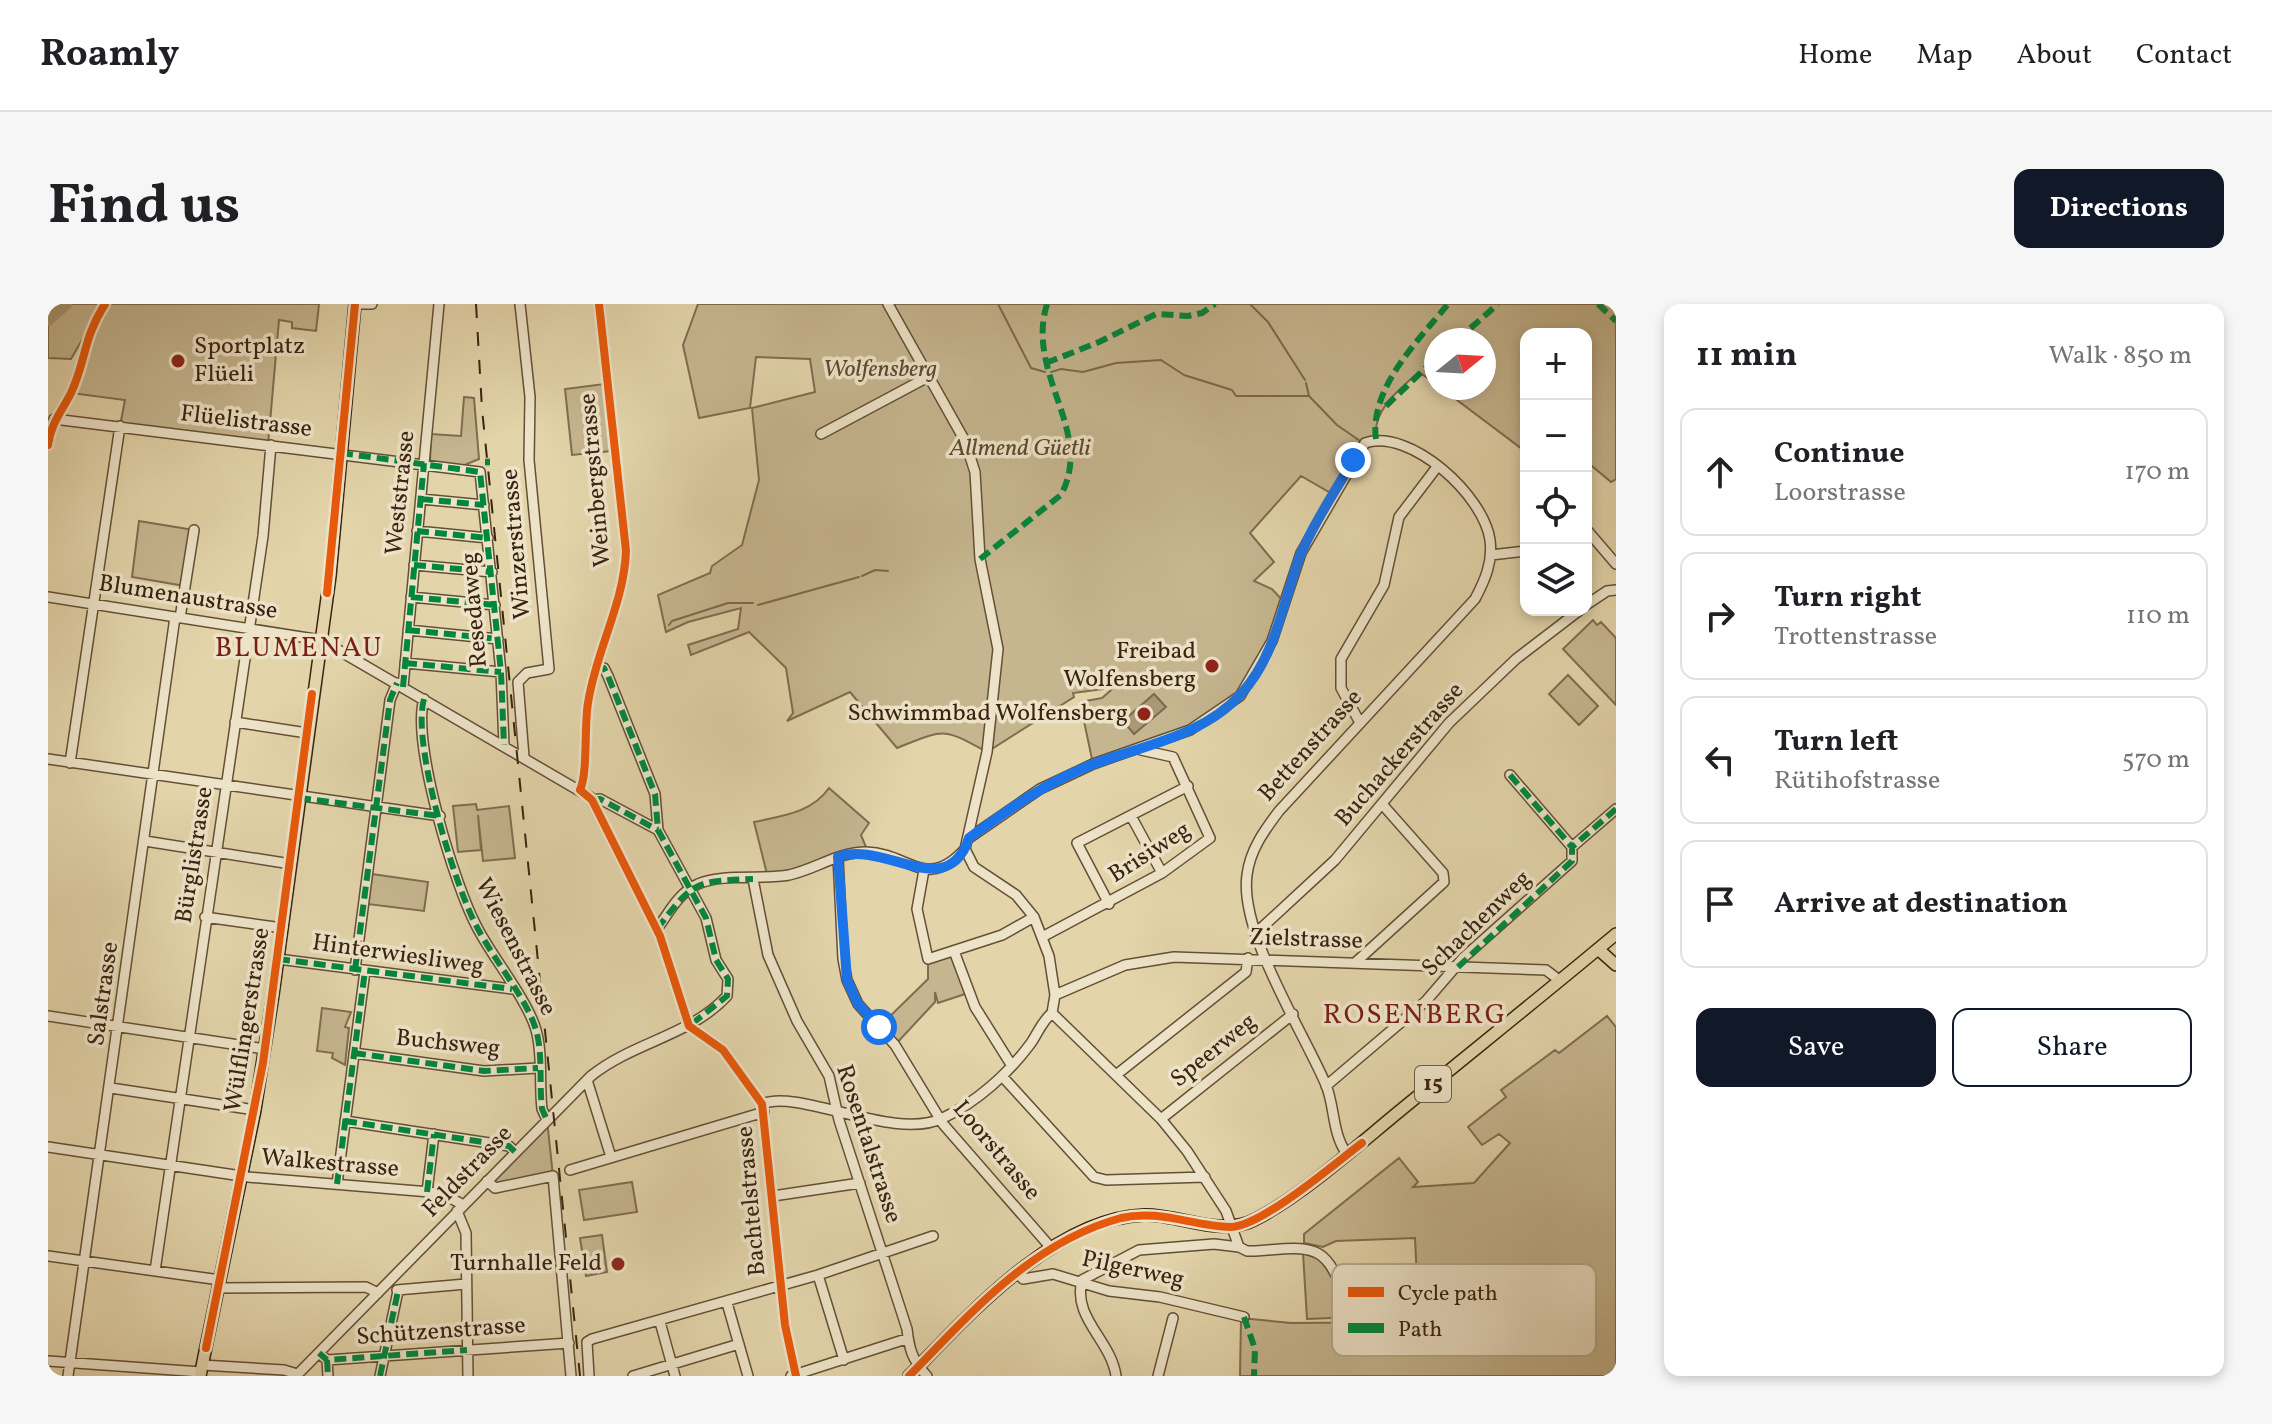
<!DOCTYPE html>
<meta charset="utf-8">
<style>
:root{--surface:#fff;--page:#f6f6f6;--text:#202124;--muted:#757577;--line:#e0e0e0;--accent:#111827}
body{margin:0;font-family:Vollkorn,serif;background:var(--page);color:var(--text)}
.controls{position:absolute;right:24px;top:24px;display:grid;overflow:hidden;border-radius:16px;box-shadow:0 4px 12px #0003}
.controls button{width:72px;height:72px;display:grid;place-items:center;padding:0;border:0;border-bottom:2px solid var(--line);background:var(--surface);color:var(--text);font:40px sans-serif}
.compass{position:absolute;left:1376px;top:24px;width:72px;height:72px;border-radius:50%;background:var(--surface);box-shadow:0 4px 12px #0003;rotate:72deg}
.stop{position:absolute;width:24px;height:24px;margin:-18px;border:6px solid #1a73e8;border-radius:50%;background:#fff}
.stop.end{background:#1a73e8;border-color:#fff;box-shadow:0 2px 8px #0008}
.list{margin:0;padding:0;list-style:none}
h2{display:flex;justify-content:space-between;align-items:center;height:104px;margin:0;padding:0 32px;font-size:34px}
h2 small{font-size:26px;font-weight:400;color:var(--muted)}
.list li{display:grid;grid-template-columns:52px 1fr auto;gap:24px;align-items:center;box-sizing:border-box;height:128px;margin:0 16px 16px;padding:0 16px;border:2px solid var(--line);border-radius:16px}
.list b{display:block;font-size:30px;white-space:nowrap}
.list p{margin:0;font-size:26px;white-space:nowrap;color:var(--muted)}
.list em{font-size:26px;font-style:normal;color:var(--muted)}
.actions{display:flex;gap:16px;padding:24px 32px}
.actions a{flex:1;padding:18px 0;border:2px solid var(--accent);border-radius:16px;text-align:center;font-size:28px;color:var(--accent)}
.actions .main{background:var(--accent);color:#fff}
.icon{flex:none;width:44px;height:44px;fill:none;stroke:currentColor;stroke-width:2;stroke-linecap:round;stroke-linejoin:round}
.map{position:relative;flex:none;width:1568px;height:1072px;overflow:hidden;border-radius:16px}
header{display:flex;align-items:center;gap:48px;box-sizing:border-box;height:112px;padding:0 40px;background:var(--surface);border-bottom:2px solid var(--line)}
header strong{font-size:38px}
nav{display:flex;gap:44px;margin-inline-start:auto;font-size:28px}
.intro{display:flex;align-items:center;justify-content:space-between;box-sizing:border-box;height:192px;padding:0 48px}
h1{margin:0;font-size:56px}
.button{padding:20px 36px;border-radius:16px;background:var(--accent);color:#fff;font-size:28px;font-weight:700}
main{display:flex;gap:48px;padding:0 48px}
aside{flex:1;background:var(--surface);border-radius:16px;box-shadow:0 4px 12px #0003}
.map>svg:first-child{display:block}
.green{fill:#c6b690;stroke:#806c50;stroke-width:2}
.water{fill:#aa9876;stroke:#7d694d;stroke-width:2}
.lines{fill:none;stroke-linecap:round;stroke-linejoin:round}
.stream{stroke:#7d694d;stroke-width:2}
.river{stroke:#aa9876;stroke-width:12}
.minor-tunnel{stroke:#c1b18b;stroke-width:9;stroke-dasharray:9 4.5;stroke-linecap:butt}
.minor-casing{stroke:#644f36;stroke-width:12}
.major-casing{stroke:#3a2310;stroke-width:14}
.minor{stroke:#ede3c8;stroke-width:9}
.major{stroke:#e3d4aa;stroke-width:11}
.rail{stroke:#3a2310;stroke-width:2;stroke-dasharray:14 14;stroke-linecap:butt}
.quiet{stroke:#00873e;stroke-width:6;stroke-dasharray:12 6;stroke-linecap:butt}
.cycleway-casing{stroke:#ede3c8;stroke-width:13}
.cycleway{stroke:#e8590c;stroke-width:8}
.route{stroke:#1a73e8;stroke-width:10}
.poi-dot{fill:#8f2418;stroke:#ede3c8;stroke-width:3}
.labels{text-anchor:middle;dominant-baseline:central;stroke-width:7;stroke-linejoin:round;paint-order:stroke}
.shield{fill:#ede3c8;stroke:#705d47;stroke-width:2}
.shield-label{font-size:22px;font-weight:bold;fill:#3a2310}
.poi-label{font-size:24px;fill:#3a2310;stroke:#ede3c8;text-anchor:end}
.park-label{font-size:24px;font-style:italic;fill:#5d4830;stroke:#ede3c8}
.street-label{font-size:24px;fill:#3a2310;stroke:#ede3c8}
.quarter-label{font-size:28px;letter-spacing:2px;fill:#7a1f14;stroke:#ede3c8}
.key{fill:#ede3c8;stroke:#b7a991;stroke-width:2}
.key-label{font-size:22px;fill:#3a2310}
</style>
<header>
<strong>Roamly</strong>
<nav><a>Home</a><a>Map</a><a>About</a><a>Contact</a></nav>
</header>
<div class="intro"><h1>Find us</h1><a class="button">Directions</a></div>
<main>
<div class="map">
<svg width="1568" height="1072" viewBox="0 0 1568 1072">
<rect width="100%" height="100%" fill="#e3d4aa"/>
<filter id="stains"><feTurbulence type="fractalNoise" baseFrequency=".0025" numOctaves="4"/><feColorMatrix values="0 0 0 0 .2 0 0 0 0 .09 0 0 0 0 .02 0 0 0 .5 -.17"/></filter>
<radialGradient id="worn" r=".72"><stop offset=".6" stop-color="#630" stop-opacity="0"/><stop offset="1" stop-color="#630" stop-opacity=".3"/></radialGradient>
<path class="green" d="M0,0H55L23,55L0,54Z
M57,0H271L268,27L244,24V18L231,16L220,141L72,122L77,96L23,89Z
M650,0H1568V175L1563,178L1538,157V30H1478V148L1393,84H1436V36H1388V80L1371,68C1351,86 1324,106 1328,135L1317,139L1286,191L1253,172L1202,229L1226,258L1206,277L1224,285L1238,300L1203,378L1168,411L1045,460L1032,398L1054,394L1079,372L1073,370L1055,385L1025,389L1026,393L939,448C894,423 897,425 849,444L802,388L739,417L745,409L738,364L701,328L643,351L640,341L690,325L693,304L640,318L618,328L610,291L662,269L664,262L694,241L711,176L704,104L767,88L762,55L708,53L702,104L651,114L635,41Z
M556,80L563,147L524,151L517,85Z
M416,93L426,94L431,155L414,162L382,158L383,130L413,132Z
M91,217L146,226L137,282L84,273Z
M1545,316L1549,321L1553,318L1568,334V401L1515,345Z
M1520,371L1550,402L1531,421L1501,390Z
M781,484L821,519L813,531L820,548L720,574L706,518C733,512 764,509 781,484Z
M428,500L429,506L461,502L467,554L435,557L430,511L433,546L410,548L405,502Z
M324,570L380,578L376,607L319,600Z
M906,647L920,689L890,699L887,688V698L847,741L831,723L880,675V655Z
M274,704L303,708L297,723L301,724L297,761L284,754L285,749L269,747Z
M1559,712L1568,723V1072H1192L1193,1014L1243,1019L1371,1018L1367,934L1288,937L1275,943L1256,939V930L1351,854L1370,878L1365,883L1426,879L1462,839L1451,830L1434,841L1420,823L1458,793L1453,786L1507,746L1511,749Z
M499,816L505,872L447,884L439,877Z
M584,878L589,908L536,916L531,886Z
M554,931L559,968L538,972L532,934Z
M1255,949L1276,957L1308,1013L1259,1015Z"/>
<path class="water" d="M1106,390L1118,403L1086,430L1075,417Z"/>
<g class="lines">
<path class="stream" d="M950,0L983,64L997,68
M1202,0L1220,18L1257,76
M1003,68L1013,65L1035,68L1068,59L1113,56L1136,71L1184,86L1188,92H1261L1289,121L1312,137
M1258,79L1261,92
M814,272L827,266L840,267
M710,301L811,273
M621,321L624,317L680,299H705"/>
<path class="river" d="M0,16L18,0"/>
<path class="minor-tunnel" d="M437,158H442"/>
<g class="minor-casing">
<path id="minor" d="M307,0H324
M472,0L482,93L481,156L501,365L479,369L470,378L476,453
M840,0L917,137L927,168L932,255L950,345L939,448L917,545L926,563L968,591L986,613L1001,652L1007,691L1004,709L1113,815L1139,847L1178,907L1191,943L1199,947C1220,948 1248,940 1267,948C1292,958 1292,1002 1318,1008C1334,1011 1357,1006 1374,1005
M6,115L432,168L453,368L456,441
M773,130L880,73
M0,141C3,119 14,107 23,89C38,57 35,34 57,0
M373,195L436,201
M1538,225L1568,260
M369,227L440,234
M1443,251L1478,247
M366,261L444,268
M0,293L273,336L542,493L612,632L641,722L675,746L714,800L737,1021L748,1072
M363,293L447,301
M1538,301L1559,287L1568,286
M132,314L146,226
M360,326L450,335
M357,359L453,368
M355,383L391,0
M376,395C363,438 407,584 430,625C445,654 480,697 488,726C495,750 491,780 494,805L499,816
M1311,417L1293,384V355L1336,281L1351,213L1389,163
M187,418L259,429
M0,455L392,512
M22,459L72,122
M1462,471L1524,543
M532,486C540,469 536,422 540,399C548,346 576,300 578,247L551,0
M544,496L552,495L610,526
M1083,512L1114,569
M921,534L992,485L1045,460L1142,426L1192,392L1224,337L1253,249L1317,139C1363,124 1436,192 1442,236C1445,258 1437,276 1427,295L1231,507C1216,527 1202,546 1199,571C1191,628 1255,727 1278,781C1287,803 1284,830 1299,850
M97,537L243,560
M790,553L795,655L799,676L810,700L847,741L895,820L1004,945
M876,566L869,605L880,655L954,631L986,613
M705,575L720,651L749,717L781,772L791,816L859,1025C861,1044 864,1056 879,1072
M1061,600L1029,539L1140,482
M157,613L234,624
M609,625C621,609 630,589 650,580C676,569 713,576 741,571C768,565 790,548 818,548C861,549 878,588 917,545
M1208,629L1287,556L1401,419L1468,355L1532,306
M996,632L1114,569L1162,534L1125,453L1093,446
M906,647L927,703L964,762
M230,655L464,685
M1308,658L1396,578L1395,569L1334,500
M307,666L342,396L349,379
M1007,691L1077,661L1126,653L1498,666L1511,676
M0,712L217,745
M306,749L436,767L490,764
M1068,771L1198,668L1200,654
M954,772L1046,873L1058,876L1157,873
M539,776L563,853
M1278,782L1378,697L1416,653L1524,557V543L1568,505
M63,784L207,806
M714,800C751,784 846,838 895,814C929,798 961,769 983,739C990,729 994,717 1004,709
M1113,815L1245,710
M297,817L461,842L467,848
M0,843L200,873L394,889L415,901
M522,866L716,808
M439,877L447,884L505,872L523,1072
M289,880L317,667
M379,888L386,830
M725,892L812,879
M409,907L418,929L420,1072
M0,952L172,976
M107,967L215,232L223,141
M969,969L975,975L1005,970L1061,987L1112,993L1196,1013
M770,971L796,1056
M170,984L318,983L330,989
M349,986L418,980
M679,999L700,1072
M612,1018L627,1072
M271,1049L279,1056L521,1039
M279,1056L280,1072
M0,1057L153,1068
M154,1061L236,1066L249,1070
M20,1072L127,313
M248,1072L543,772C585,738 642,732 679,692L680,675L668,656L658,614L610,526L607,490L560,372L556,364L548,362
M332,1072L350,987
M541,1072L539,1038L544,1035L770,971L885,932
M585,1072L691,1040
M743,1072L858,1035
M1068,1072C1063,1036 1024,1014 1034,976L1091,946L1166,940L1191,943
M1110,1072L1125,1014"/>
</g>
<g class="major-casing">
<path id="major" d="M1550,645L1568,661
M152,1072L207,806L225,691L282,272L307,0
M861,1072C919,1013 1006,914 1096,911C1132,910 1173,934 1208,915C1253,892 1308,843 1348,810C1421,750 1495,691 1568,630"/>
</g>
<use href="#minor" class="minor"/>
<use href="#major" class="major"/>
<path class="rail" d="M428,0L434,105L532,1072"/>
<path class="quiet" d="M1550,0L1568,17
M1409,36L1450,0
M998,59L1051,38L1108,10L1140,12L1154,9L1167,0
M1338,102L1388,54
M1328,135C1321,84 1371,36 1400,0
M293,149L432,168L453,368L456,441
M437,158H442
M373,195L436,201
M369,227L440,234
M932,255L1013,191C1047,127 977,71 999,0
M366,261L444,268
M363,293L447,301
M360,326L450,335
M357,359L453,368
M548,362L556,364L560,372L607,490L610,526L658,614L668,656L680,675L679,692L641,722
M355,383L376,159
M376,395C363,438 407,584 430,625C445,654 480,697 488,726C495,750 491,780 494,805L499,816
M1462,471L1524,543
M251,494L392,512
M544,496L552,495L610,526
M609,625C645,578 645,577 705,575
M230,655L464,685
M1410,663L1524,557V543L1568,505
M307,666L342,396L349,379
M306,749L436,767L490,764
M297,817L461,842L467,848
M289,880L317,667
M379,888L386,830
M1196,1013L1207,1045L1206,1072
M271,1049L279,1056L419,1046
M279,1056L280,1072
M332,1072L350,987"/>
<g class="cycleway-casing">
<path id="cycleway" d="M551,0L578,247C576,300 548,346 540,399C536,422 540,469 532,486L544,496L612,632L641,722L675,746L714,800L737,1021L748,1072
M0,141C3,119 14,107 23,89C38,57 35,34 57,0
M279,289L307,0
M158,1044L215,759L264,390
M861,1072C923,1009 984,938 1073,914C1110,905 1145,922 1182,923C1213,923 1286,860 1314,839"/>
</g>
<use href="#cycleway" class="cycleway"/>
</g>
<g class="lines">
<path class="route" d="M831,723L810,700L799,676L790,553C837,536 899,600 921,534C961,505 1000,477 1046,460C1097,441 1155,432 1193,390C1228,352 1235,298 1252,252C1265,219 1288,187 1305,156"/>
</g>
<g class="poi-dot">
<circle cx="130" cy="57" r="8"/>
<circle cx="1164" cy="362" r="8"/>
<circle cx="1096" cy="410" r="8"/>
<circle cx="570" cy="960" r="8"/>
</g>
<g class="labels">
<rect class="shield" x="1367" y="762" width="36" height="36" rx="6"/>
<g class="shield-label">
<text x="1385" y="780">15</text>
</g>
<g class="poi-label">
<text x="146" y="43" text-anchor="start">Sportplatz<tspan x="146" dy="28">Flüeli</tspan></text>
<text x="1148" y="348">Freibad<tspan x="1148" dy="28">Wolfensberg</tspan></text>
<text x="1080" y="410">Schwimmbad Wolfensberg</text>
<text x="554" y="960">Turnhalle Feld</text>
</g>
<g class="park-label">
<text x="832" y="66">Wolfensberg</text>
<text x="972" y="145">Allmend Güetli</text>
</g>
<g class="street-label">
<text transform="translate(198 118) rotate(7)">Flüelistrasse</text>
<text transform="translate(548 176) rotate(-95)">Weinbergstrasse</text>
<text transform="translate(353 189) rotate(-84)">Weststrasse</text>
<text transform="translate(469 240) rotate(-95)">Winzerstrasse</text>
<text transform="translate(140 294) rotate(9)">Blumenaustrasse</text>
<text transform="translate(427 306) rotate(-95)">Resedaweg</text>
<text transform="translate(1263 442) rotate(-48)">Bettenstrasse</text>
<text transform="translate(1352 451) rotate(-49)">Buchackerstrasse</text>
<text transform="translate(1102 549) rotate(-33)">Brisiweg</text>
<text transform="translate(147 551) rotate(-81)">Bürglistrasse</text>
<text transform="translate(1429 620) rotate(-44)">Schachenweg</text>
<text transform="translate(1258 636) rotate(2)">Zielstrasse</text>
<text transform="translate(467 643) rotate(63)">Wiesenstrasse</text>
<text transform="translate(350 651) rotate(8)">Hinterwiesliweg</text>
<text transform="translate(56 690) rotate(-82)">Salstrasse</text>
<text transform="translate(200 716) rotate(-81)">Wülflingerstrasse</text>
<text transform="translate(400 740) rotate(6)">Buchsweg</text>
<text transform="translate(1166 747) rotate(-39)">Speerweg</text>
<text transform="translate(820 840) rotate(72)">Rosentalstrasse</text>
<text transform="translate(948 847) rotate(50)">Loorstrasse</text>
<text transform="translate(282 860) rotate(5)">Walkestrasse</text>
<text transform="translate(420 868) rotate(-46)">Feldstrasse</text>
<text transform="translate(704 897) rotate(-95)">Bachtelstrasse</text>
<text transform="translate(1085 966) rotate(12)">Pilgerweg</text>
<text transform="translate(393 1028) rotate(-4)">Schützenstrasse</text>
</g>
<g class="quarter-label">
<text x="251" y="344">BLUMENAU</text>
<text x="1367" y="711">ROSENBERG</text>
</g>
</g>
<rect x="1284" y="960" width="264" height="92" rx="12" class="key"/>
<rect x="1300" y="983" width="36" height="10" fill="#e8590c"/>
<rect x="1300" y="1019" width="36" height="10" fill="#00873e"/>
<g class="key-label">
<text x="1350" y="996">Cycle path</text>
<text x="1350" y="1032">Path</text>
</g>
<rect width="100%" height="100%" filter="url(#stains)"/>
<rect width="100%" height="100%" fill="url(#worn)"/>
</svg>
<div class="controls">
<button>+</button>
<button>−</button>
<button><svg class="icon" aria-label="locate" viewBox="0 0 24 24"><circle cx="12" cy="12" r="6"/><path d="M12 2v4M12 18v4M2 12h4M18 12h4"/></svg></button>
<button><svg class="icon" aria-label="layers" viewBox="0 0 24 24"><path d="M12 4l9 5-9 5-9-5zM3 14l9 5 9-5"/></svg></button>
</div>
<svg class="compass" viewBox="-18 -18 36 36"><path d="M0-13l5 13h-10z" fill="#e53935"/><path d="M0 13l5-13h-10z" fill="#757577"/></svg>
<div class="stop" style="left:831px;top:723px"></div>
<div class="stop end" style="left:1305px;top:156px"></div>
</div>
<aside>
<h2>11 min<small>Walk · 850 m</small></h2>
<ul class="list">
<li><svg class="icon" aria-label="ahead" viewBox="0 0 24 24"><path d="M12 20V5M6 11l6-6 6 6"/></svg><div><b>Continue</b><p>Loorstrasse</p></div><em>170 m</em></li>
<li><svg class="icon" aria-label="right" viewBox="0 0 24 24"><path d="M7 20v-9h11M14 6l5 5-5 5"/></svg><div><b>Turn right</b><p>Trottenstrasse</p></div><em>110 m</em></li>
<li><svg class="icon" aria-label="left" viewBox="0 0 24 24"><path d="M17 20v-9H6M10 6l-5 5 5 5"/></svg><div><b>Turn left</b><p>Rütihofstrasse</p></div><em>570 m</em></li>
<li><svg class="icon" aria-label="arrive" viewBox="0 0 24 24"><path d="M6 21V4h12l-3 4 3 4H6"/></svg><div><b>Arrive at destination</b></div></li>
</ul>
<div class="actions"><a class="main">Save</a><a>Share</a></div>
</aside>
</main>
